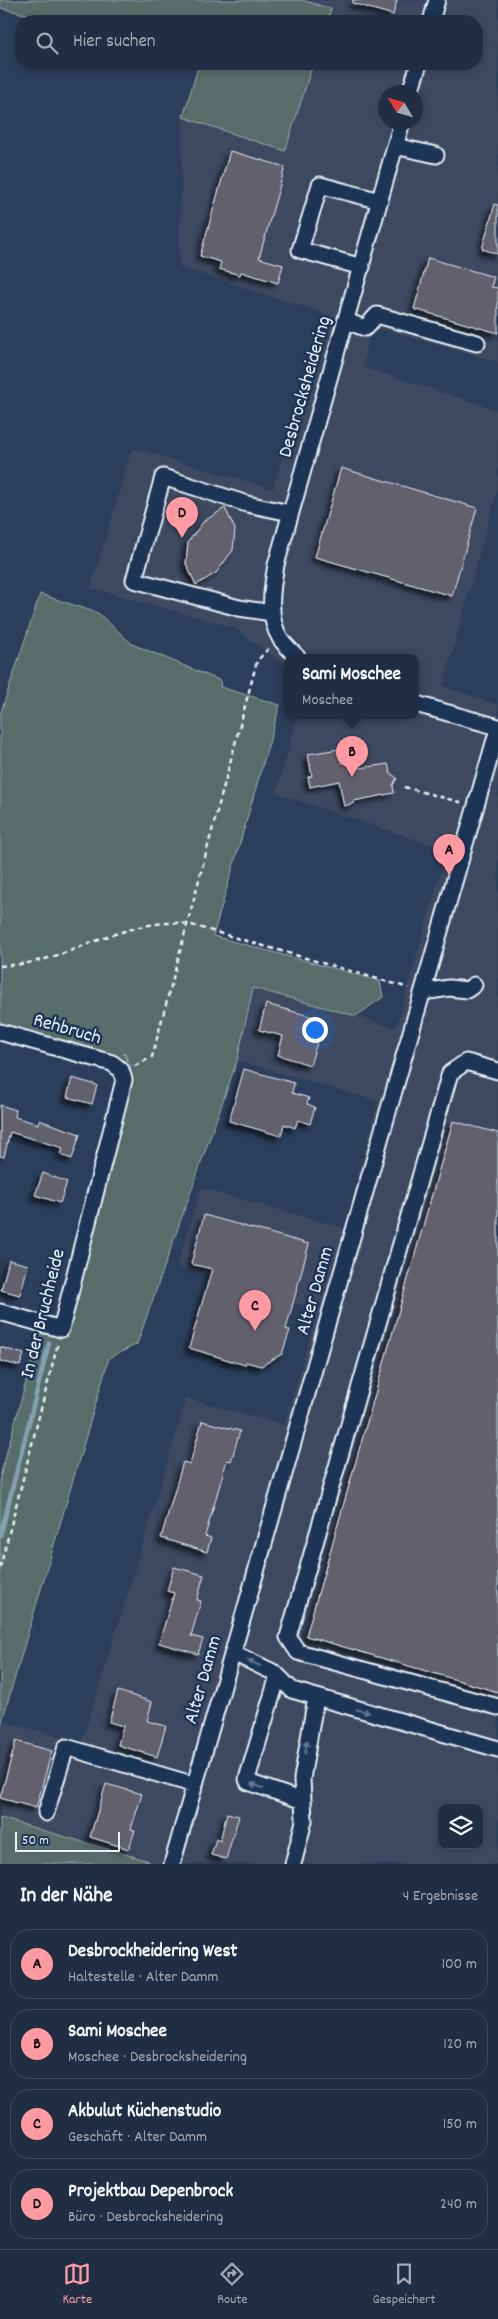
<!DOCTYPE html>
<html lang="de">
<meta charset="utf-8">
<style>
:root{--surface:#202e44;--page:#2d3a4f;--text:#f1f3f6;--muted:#a2a8b2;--line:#3d4a5d;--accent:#ff9aa2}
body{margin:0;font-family:Dekko,sans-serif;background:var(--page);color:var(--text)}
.controls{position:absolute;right:15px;bottom:15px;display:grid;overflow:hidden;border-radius:10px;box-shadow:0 2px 8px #0003}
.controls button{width:45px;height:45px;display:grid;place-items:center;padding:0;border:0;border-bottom:1px solid var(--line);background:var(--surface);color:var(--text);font:25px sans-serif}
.compass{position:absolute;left:378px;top:85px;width:45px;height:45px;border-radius:50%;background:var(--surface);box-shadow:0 2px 8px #0003;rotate:308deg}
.scale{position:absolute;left:15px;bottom:12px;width:105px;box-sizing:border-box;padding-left:5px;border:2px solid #e8f1f8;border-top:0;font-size:14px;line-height:18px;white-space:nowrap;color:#e8f1f8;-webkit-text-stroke:4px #1d3557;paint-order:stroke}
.you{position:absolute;left:314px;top:1029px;width:18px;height:18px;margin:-12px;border:4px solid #fff;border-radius:50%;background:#1a73e8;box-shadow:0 0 0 8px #1a73e833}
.badge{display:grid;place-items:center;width:32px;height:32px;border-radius:50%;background:var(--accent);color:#111;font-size:16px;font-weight:700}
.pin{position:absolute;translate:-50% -41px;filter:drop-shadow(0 1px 2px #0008)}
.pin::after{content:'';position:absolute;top:26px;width:18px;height:15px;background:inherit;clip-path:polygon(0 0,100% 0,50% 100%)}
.popup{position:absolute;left:284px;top:654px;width:135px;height:65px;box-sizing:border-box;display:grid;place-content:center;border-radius:10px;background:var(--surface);filter:drop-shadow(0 1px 4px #0005);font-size:16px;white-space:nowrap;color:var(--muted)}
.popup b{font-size:19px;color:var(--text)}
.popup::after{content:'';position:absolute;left:50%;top:100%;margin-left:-10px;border:10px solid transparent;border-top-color:var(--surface)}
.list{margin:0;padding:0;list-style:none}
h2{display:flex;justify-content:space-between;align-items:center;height:65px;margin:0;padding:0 20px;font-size:21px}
h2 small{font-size:16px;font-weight:400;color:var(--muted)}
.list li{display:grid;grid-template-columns:32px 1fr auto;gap:15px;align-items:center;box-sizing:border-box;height:70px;margin:0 10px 10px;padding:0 10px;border:1px solid var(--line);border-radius:20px}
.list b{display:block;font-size:19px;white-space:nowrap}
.list p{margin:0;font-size:16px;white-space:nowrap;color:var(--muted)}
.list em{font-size:16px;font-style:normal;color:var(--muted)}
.icon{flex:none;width:28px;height:28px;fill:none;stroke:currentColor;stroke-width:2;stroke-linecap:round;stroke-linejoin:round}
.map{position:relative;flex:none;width:498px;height:1864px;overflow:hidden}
.search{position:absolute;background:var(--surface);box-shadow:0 2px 8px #0003;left:15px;right:15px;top:15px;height:55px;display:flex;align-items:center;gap:12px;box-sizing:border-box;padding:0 18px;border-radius:20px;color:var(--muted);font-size:19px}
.sheet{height:385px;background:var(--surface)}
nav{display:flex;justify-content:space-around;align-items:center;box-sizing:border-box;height:70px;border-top:1px solid var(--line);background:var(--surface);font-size:14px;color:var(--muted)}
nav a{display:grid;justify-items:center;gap:2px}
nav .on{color:var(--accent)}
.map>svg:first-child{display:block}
.built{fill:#3c4860;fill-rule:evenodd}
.green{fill:#566d69;stroke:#9fafb0}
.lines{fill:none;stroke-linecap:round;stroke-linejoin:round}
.stream{stroke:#83a1b3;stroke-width:4.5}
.building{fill:#62606d;stroke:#e8f1f8;filter:url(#shadow)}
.minor-casing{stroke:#e8f1f8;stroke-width:19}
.path{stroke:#e8f1f8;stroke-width:2.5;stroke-dasharray:5 4;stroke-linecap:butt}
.minor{stroke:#1d3557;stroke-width:15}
.oneway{fill:#64778f}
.labels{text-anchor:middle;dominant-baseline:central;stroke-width:5;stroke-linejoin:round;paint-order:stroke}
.street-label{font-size:20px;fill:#e8f1f8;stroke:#1d3557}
</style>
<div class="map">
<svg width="498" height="1864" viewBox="0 0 498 1864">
<defs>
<filter id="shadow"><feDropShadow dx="-4.5" dy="4.5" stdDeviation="2.5" flood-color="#0009"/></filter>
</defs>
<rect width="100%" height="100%" fill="#2b3e5b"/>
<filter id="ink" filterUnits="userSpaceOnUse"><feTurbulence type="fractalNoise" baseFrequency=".02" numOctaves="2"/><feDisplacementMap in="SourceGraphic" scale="10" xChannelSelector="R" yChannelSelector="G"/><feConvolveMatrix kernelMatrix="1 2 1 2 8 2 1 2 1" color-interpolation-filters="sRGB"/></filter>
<g filter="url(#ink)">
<path class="built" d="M302,0H498V362L371,326L363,367L498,410V487L443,686L498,705V1864H148V1861L0,1818V1728L2,1721L82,1742L187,1398L284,1425L318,1310L177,1267L201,1188L345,1228L378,1101L237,1061L253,987L396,1028L447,850L276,793L298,716H416V658H288V668L233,627L91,588L132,448L273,489L323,313L179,267L183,117L284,151L313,64H477V21H327L330,9ZM386,92H416V122H386ZM442,1808H479V1845H442Z"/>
<path class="green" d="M0,0H302L331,9L327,21H54L0,8Z
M199,64H313L285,151L183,117Z
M40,594L98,613L132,644L221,681L220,687L280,705L213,936L380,981L383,997L356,1016L253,988L237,1061L137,1344L109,1358L0,1728V1477L39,1334L66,1333L131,1066L124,1053L128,1065L0,1026V715Z
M0,1818L149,1861L148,1864H0Z"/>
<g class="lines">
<path class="stream" d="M0,1537L49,1343"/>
</g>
<path class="building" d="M353,0H397L393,15L352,3Z
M230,151L285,167L259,258L283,265L278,283L241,272L240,275L219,269L221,262L200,256Z
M495,204L498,205V254L482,249Z
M428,258L494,277L491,287L498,288V333L414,309Z
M341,468L477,508L452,596L315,557Z
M225,508L235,529L233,550L216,573L196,585L186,564L188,542L204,521Z
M339,749L342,763L358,759L360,768L388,764L390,773L397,778L393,785L394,793L354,801V803L344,806L339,781L310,787L308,777L312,776L308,754Z
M266,1004L324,1020L310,1065L278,1055L283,1036L259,1030Z
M244,1069L294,1083L292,1093L309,1098L307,1104L315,1107L310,1124L298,1120L295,1128L284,1124L281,1136L229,1121Z
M72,1078L97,1085L92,1104L67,1097Z
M0,1105L16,1110L15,1117L38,1124L39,1120L80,1134L72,1159L61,1155L63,1148L10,1132L4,1157L0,1156Z
M453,1121L498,1133V1692L306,1636Z
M43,1173L67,1182L60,1203L35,1195Z
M204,1215L309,1244L286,1329L290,1330L282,1354L261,1366L246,1362L245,1365L189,1348L212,1269L191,1264Z
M9,1260L28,1265L20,1295L1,1290Z
M0,1347L24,1354L20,1366L0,1361Z
M202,1421L240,1431L231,1461L227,1460L205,1536L211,1538L207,1552L161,1538L183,1462L190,1464Z
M174,1567L204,1575L197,1600L201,1601L191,1636L203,1639L198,1654L159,1643L174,1593L167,1591Z
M118,1691L152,1702L147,1721L166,1726L157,1757L118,1745L123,1726L109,1722Z
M16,1741L52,1751L36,1808L0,1798Z
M106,1784L142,1794L131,1829L135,1830L129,1849L90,1837Z
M227,1813L239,1816L226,1859L211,1855L216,1839L220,1841Z"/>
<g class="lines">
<g class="minor-casing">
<path id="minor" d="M431,21L437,0
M410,92L419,64
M395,146L436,155
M362,267L300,250L320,185L380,201
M346,321L365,328L377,315L477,343
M272,613L239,608L134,580L163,477L247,504L290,513
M298,658C293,652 284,645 280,638C267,617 272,587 276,565L402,122
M416,704L498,727
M423,992L449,988L467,990L474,985
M0,1032L112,1063L121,1070L124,1080L61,1329L0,1312
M498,1071L466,1062L450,1073L288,1637L298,1652L498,1707
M233,1653L275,1673L292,1690L498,1749
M278,1676L247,1779L248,1782L303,1801
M46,1813L66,1747L195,1785
M172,1864L498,729
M293,1864L304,1821L302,1779L316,1697"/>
</g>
<path class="path" d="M404,787L463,803
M0,966C9,965 18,965 27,963C80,954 132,916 188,924L409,988
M135,1066L152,1057L257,661L269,648
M0,1568L58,1343"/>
<use href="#minor" class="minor"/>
</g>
<defs><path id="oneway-solid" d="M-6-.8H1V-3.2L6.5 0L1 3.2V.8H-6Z" transform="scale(1.25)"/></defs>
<g class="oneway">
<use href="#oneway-solid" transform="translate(254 1663) rotate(-155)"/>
<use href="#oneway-solid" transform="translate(363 1711) rotate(16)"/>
<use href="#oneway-solid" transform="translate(306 1747) rotate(-82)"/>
<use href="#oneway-solid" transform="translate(257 1786) rotate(-159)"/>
</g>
</g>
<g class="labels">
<g class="street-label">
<text transform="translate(306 387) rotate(-74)">Desbrocksheidering</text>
<text transform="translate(67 1030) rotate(16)">Rehbruch</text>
<text transform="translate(316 1291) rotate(-74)">Alter Damm</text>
<text transform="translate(44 1314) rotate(-76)">In der Bruchheide</text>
<text transform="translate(204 1680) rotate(-74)">Alter Damm</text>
</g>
</g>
</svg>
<div class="controls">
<button><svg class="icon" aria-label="layers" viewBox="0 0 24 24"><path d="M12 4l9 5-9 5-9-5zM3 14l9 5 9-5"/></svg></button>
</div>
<svg class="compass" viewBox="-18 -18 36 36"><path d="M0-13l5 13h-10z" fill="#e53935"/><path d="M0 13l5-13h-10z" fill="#a2a8b2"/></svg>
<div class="scale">50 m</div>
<div class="you"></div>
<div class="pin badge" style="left:449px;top:875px">A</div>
<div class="pin badge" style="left:352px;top:777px">B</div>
<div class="popup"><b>Sami Moschee</b>Moschee</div>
<div class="pin badge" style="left:255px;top:1331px">C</div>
<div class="pin badge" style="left:182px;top:538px">D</div>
<div class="search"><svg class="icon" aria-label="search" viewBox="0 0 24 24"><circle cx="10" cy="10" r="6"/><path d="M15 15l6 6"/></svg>Hier suchen</div>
</div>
<section class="sheet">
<h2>In der Nähe<small>4 Ergebnisse</small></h2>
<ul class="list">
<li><span class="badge">A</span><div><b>Desbrockheidering West</b><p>Haltestelle · Alter Damm</p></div><em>100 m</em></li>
<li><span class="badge">B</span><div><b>Sami Moschee</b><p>Moschee · Desbrocksheidering</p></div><em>120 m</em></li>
<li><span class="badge">C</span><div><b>Akbulut Küchenstudio</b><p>Geschäft · Alter Damm</p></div><em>150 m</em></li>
<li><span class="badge">D</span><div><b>Projektbau Depenbrock</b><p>Büro · Desbrocksheidering</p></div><em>240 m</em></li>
</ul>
</section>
<nav>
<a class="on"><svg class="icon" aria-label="map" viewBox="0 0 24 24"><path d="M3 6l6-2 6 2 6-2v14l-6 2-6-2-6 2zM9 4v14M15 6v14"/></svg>Karte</a>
<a><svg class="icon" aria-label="directions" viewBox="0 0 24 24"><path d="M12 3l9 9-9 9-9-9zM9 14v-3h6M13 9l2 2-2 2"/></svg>Route</a>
<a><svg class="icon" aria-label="saved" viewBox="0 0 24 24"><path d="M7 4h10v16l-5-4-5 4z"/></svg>Gespeichert</a>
</nav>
